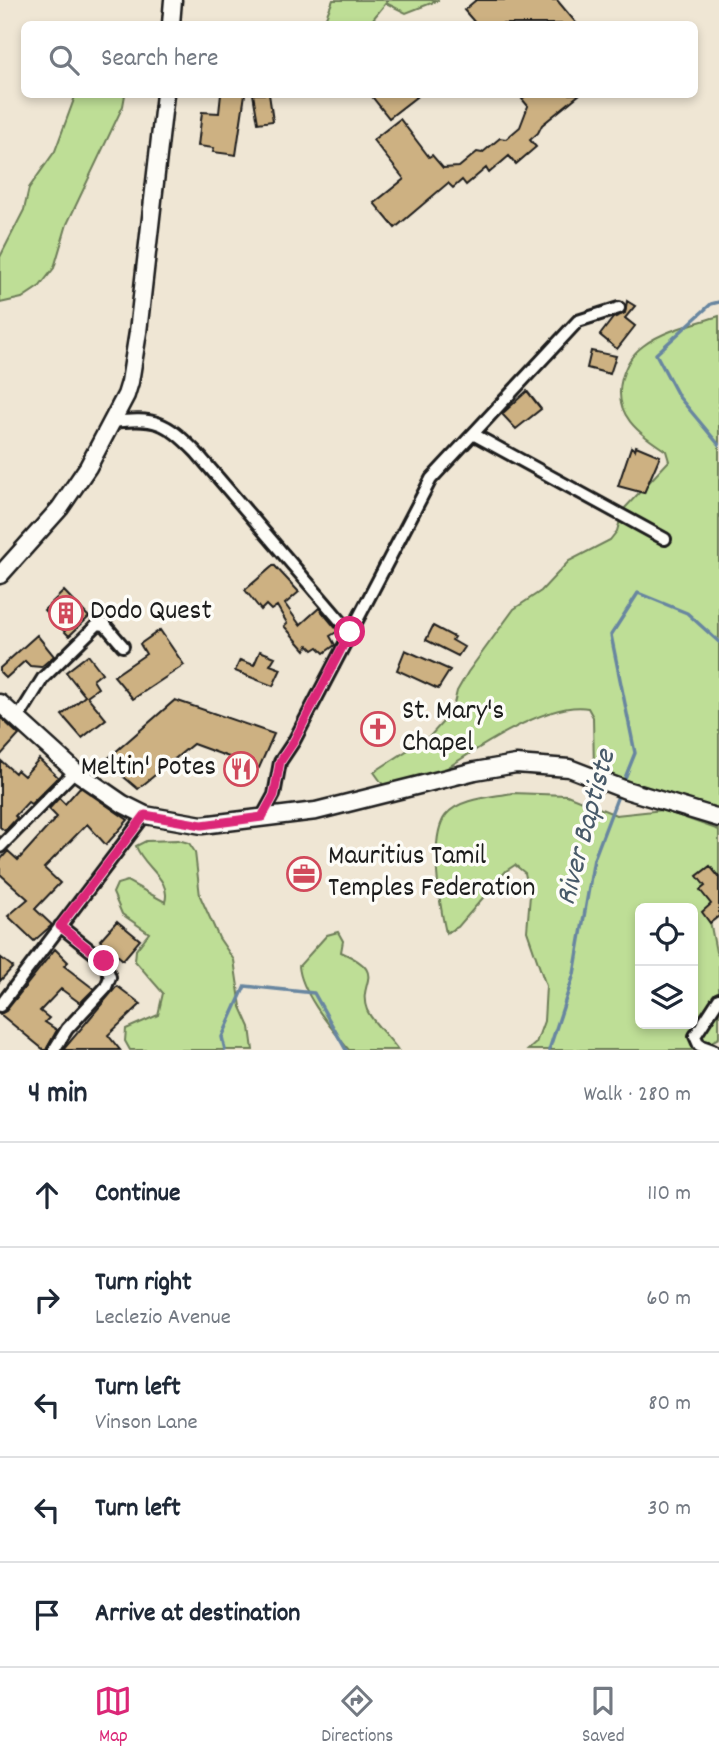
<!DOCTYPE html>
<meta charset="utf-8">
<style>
:root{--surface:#fff;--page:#f6f6f7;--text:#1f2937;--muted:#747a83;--line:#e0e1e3;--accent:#db2777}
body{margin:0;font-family:Dekko,sans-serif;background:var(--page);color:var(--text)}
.controls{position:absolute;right:21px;bottom:21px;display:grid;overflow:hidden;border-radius:10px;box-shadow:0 4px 10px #0003}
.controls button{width:63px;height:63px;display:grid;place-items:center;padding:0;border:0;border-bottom:2px solid var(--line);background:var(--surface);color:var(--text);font:35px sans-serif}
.stop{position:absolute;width:21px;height:21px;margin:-16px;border:5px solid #db2777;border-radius:50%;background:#fff}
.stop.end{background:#db2777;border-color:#fff;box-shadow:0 2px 7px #0008}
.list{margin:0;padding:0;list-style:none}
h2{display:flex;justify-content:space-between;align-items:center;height:91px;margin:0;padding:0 28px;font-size:30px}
h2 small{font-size:23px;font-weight:400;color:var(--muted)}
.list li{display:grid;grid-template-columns:46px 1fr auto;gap:21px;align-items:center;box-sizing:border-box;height:105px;padding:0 28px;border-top:2px solid var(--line)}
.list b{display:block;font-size:26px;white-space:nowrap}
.list p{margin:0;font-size:23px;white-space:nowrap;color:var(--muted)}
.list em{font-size:23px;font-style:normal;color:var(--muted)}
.icon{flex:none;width:38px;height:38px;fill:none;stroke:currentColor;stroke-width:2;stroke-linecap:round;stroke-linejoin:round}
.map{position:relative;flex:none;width:719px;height:1050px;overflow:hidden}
.search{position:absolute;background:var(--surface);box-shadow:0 4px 10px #0003;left:21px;right:21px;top:21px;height:77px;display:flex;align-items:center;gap:18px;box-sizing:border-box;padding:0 24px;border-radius:10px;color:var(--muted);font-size:26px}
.sheet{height:616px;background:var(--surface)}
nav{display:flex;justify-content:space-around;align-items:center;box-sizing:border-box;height:98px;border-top:2px solid var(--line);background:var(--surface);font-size:19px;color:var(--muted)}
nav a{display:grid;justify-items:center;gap:4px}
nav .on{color:var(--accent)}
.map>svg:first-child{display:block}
.green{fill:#bede96;stroke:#6d7d59;stroke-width:2;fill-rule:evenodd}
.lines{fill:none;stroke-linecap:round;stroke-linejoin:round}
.stream{stroke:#6886a0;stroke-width:3.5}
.building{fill:#cdb182;stroke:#1c1c1c;stroke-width:2}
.minor-casing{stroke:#1c1c1c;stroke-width:16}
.secondary-casing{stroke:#1c1c1c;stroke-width:21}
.minor{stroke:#fdfcf7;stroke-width:10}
.secondary{stroke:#fdfcf7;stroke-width:16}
.route{stroke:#db2777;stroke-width:9}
.labels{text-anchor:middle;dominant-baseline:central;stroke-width:7;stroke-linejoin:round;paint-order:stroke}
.poi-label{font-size:28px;fill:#1c1c1c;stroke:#fdfcf7;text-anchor:start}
.water-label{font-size:30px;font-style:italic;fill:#485a69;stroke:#fdfcf7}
</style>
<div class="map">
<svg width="719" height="1050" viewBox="0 0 719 1050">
<rect width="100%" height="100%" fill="#efe6d4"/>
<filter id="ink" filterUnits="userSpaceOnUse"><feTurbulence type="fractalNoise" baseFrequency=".0143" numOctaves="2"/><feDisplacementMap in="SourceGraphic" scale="14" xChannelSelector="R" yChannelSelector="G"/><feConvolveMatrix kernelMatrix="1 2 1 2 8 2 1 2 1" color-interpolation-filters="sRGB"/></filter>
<g filter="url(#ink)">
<path class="green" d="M333,0H439L406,13L386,3L369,24H323Z
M76,94L125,95L123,106L67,224L54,268L40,286L22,298L0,303V257L24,210L29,188L55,151Z
M719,316V809L713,817L594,771L593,717L588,708C539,700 449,768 406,795L386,789L374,772L431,735L452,712L457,691L468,672L514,609L541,591L569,561L610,540L617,531L623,510L669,461L666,451C639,433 612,415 622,378C626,365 631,355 643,346C664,330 694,324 719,316Z
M512,793L567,795L616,815L663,810L719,830V907L710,921L716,952L719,957V1038L696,1050H528L536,1043L544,1021L546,986L527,931L530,895L525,873L515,865L506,871L458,927L446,933C440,907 428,837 446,815C459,798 493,797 512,793ZM640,908H693V1024H640Z
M178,840L189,843L195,852L200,896L219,938L234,960L241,1007L250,1027L253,1050H130L125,1041L126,1029L158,1015L163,993L135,961L136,950L149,933L122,914L113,893L117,884L127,881L165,902C172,879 143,867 136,846L146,841Z
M338,932L343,941L341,952C390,974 356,981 367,1010C372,1022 390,1038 398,1050H349C332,1029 301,993 299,966L327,935Z"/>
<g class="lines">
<path class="stream" d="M719,302L711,304L656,354L679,397L719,445
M623,783L635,753L611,635L638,593L687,613L719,642
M225,1050L222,1037L245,986L314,993L346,1050
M549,1050L574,974L594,859L619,793"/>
</g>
<path class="building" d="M476,0H557L577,24H476L464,10Z
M221,94H245L236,155L213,152L214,148L198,146L202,112L219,113Z
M253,94H269L273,121L258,123Z
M370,94H420L389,118Z
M528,94H580L542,125L538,133L530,140L536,147L516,164L509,156L489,173L486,168L466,185L462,180L453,188L448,183L395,228L374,203L404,179L373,140L400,119L429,157L432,155L443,168L459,167L477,152L482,153L500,138L506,139L520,127L528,106L522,99Z
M627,301L635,306L625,318L635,326L617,349L600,335L613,318L625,313Z
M591,351L616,356L610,374L587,368Z
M527,391L541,409L516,429L502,414Z
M636,446L660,456L644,493L618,486L631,447L635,450Z
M274,565L299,592L285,604L300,625L319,608L338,631L330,636L335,645L324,653L318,647L313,650L308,645L305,650L284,626L287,623L277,606L271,610L266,605L261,610L245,590Z
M64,591L89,617L69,636L44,610Z
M433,626L454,637L452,640L464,647L458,656L426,640Z
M160,630L184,665L133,699L114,676L146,654L140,644Z
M37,635L54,656L41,667L30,666L25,661L6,678L0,672V668Z
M405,650L450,670L438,689L397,670Z
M260,651L275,657L270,665L281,669L273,686L235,671L240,660L254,665Z
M88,655L102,673L93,680L98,688L87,696L106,719L82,738L62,715L85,696L66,672Z
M175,700L274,734L259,768L193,744L138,789L105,761Z
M0,717L19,735L0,756Z
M39,759L58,777L31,804L28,802L15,816L17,818L5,831L0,827V760L15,773L17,770L24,776Z
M80,787L128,820L106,845L87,824L44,868L60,883L35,909L52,925L34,941L8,916L28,899L0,874V860L8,851L18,860L57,817L49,809L59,798L65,804Z
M710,866L719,877V916L710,923L702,912L711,904L700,890L705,886L697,876Z
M117,921L140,940L123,960L100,940Z
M55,949L68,962L64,966L94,989L80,1003L61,989L40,1011L49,1018L45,1022L57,1030L46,1050H44L0,1014L6,1011Z
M0,957L13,967L0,981Z
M117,986L141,1004L108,1035L120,1050H63Z"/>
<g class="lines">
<g class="minor-casing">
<path id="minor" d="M112,422C155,417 165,421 196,452L350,632
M473,434L665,539
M17,720L43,678L98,624L105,625L123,646
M262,817L274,795L280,762L294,741L431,479L578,321L619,308
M0,847L75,771
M0,1006L145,815
M54,1050L67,1029L106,987L110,977L104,961L60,926
M713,1050L699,1045L695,1036L719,999"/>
</g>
<g class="secondary-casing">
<path id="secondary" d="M171,24L173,0
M0,575L60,508L88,467L126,395L130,382L138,332L165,94
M0,703L75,771L123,804L145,815L202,825L316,811L475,771L516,764L569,768L626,790L719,818"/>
</g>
<use href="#minor" class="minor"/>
<use href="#secondary" class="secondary"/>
</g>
</g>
<g class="lines" filter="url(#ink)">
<path class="route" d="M104,961L60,926L145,815L202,825L262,817L274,795L280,762L294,741L350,632"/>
</g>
<defs>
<g id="building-ring" transform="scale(1.75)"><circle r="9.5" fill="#fdfcf7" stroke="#d1495b" stroke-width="1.5"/><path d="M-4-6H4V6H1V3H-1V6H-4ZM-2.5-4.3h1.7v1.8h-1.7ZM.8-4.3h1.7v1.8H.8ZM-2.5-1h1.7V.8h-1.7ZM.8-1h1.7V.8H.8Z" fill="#d1495b"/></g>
<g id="church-ring" transform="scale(1.75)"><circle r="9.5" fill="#fdfcf7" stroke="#d1495b" stroke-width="1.5"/><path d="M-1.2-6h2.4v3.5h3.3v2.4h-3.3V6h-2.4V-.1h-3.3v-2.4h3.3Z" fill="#d1495b"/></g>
<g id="restaurant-ring" transform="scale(1.75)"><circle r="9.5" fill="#fdfcf7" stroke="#d1495b" stroke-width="1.5"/><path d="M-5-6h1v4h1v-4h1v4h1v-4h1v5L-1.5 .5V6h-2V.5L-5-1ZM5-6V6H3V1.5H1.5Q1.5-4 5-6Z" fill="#d1495b"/></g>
<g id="office-ring" transform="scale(1.75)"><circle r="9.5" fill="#fdfcf7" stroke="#d1495b" stroke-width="1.5"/><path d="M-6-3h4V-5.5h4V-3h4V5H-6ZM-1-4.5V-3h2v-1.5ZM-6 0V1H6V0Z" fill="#d1495b"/></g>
</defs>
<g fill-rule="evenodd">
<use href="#building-ring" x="66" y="613"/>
<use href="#church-ring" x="378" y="729"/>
<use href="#restaurant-ring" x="241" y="769"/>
<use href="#office-ring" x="304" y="874"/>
</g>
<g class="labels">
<g class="poi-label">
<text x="90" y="613">Dodo Quest</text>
<text x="402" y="713">St. Mary's<tspan x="402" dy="32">Chapel</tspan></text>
<text x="216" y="769" text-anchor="end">Meltin' Potes</text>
<text x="328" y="858">Mauritius Tamil<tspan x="328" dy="32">Temples Federation</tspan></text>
</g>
<g class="water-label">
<text transform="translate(588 828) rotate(-75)">River Baptiste</text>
</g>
</g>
</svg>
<div class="controls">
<button><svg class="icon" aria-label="locate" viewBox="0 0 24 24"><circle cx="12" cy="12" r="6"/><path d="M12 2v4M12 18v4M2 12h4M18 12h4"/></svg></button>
<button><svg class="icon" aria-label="layers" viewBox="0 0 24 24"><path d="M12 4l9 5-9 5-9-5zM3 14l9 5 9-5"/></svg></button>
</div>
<div class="stop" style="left:350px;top:632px"></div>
<div class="stop end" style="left:104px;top:961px"></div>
<div class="search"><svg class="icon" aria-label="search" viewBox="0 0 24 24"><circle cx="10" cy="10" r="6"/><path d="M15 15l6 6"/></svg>Search here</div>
</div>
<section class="sheet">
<h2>4 min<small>Walk · 280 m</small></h2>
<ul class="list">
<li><svg class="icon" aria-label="ahead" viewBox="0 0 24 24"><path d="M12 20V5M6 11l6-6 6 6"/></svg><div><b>Continue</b></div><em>110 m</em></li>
<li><svg class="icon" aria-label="right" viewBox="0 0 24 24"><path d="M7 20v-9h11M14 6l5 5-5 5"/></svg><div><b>Turn right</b><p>Leclezio Avenue</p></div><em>60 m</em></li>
<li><svg class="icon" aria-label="left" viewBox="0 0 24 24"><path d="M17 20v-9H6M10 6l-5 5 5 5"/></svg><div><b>Turn left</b><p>Vinson Lane</p></div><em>80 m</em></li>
<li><svg class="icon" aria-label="left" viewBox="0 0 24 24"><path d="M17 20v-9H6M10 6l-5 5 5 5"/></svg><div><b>Turn left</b></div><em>30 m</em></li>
<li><svg class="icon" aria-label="arrive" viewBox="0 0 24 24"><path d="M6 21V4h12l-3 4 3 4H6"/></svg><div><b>Arrive at destination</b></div></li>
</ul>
</section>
<nav>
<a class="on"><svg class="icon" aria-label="map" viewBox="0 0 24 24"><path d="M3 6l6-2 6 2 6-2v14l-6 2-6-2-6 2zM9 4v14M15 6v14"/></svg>Map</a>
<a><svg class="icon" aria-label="directions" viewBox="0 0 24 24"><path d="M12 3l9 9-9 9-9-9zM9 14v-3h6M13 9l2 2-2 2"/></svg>Directions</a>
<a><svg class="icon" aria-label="saved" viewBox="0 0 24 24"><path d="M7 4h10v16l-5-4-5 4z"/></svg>Saved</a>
</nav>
